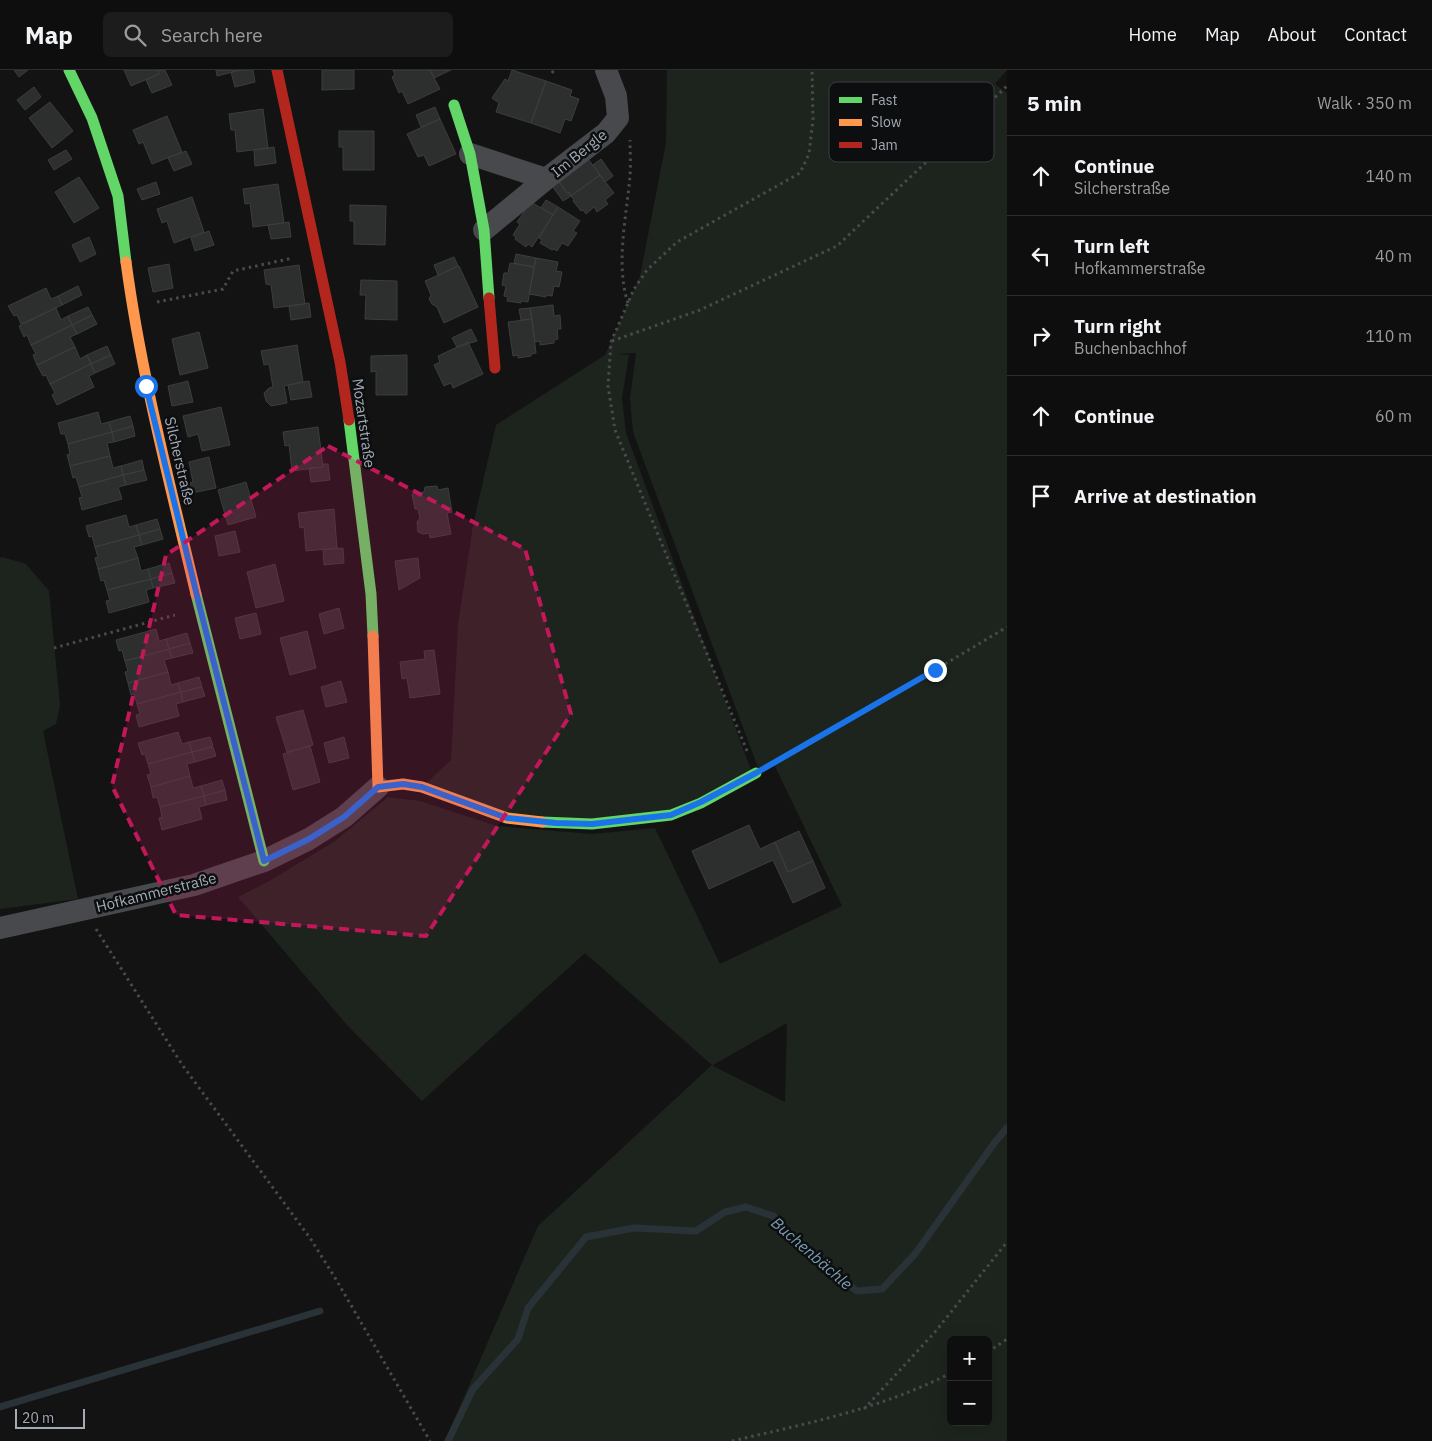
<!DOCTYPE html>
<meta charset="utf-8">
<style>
:root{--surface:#0e0e0e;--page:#1c1c1c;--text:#f1f3f6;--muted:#9b9c9e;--line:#2e2e2e}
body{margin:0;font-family:"IBM Plex Sans",sans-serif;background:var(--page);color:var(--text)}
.controls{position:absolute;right:15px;bottom:15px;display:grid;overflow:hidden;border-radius:8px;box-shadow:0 5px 20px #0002}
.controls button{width:45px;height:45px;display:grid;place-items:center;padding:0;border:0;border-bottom:1px solid var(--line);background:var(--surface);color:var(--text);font:25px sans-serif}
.scale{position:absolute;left:15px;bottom:12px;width:70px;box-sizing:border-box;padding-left:5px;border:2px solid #a4abb5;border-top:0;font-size:14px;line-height:18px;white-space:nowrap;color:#a4abb5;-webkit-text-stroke:4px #0d0e0f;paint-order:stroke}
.stop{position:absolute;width:15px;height:15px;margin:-11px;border:4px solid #1a73e8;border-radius:50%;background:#fff}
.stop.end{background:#1a73e8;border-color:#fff;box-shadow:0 1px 5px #0008}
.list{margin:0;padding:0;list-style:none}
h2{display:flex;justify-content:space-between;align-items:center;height:65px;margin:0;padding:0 20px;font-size:21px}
h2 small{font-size:16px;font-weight:400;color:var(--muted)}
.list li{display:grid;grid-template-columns:32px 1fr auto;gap:15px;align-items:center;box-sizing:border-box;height:80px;padding:0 20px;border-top:1px solid var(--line)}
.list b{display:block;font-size:19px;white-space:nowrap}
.list p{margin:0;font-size:16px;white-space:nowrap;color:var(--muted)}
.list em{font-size:16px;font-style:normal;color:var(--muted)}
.icon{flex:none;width:28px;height:28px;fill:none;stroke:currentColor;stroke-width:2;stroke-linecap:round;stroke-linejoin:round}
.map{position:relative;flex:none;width:1007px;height:1371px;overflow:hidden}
header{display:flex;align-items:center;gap:30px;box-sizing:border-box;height:70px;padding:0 25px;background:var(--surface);border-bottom:1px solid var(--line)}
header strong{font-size:24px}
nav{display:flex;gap:28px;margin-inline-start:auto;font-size:18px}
.search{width:350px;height:45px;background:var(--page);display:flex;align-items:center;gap:12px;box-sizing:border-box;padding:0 18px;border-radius:8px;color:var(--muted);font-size:19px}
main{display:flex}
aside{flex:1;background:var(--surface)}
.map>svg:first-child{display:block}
.green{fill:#1d241d;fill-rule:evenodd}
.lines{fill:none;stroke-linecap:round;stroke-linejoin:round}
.stream{stroke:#293236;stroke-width:7}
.building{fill:#2d2e2e;stroke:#3b3d3f}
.path{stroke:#494a4e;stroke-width:3;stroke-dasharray:2.5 4;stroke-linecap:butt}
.street{stroke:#47494c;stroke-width:22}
.fast{stroke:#63d668;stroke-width:11}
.slow{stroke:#ff974d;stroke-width:11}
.jam{stroke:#b3261e;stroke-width:11}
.route{stroke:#1a73e8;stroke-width:6}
.marked{fill:#c2185b;fill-opacity:0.2;stroke:#c2185b;stroke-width:4;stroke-dasharray:10 6;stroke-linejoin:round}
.labels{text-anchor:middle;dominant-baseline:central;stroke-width:5;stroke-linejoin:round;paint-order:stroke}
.street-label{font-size:15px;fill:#a4abb5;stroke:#0d0e0f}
.water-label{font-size:16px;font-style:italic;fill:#7a9cb0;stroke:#0d0e0f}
.key{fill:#0d0e0f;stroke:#3a3d41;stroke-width:1}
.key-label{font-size:14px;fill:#a4abb5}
</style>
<header>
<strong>Map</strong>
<div class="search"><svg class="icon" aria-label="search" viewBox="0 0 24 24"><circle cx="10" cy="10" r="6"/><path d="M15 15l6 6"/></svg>Search here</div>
<nav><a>Home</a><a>Map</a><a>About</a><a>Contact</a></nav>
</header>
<main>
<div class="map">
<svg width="1007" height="1371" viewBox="0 0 1007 1371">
<rect width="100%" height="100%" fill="#131313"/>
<path class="green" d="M667,0H1007L995,14L1007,23V1371H445L538,1156L712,995L585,883L422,1031L347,955L238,827L271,810L335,771L388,727L420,731L497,756L592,764L655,758L720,894L842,836L774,694L760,703L633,362L630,328L636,283L617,284L629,285L622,328L626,363L752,703L699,732L663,746L603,753L563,754L509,747L422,717L451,690L458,554L473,455L496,355L605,285L640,206L666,73ZM787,953L785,1032L713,996V995ZM951,1270H988V1352H951Z
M2,487L26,494L49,521L60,635L56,654L43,661L78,829L0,839V488Z"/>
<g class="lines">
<path class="stream" d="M0,1337L320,1241
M448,1371L473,1319L518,1269L528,1238L586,1167L634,1158L696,1161L725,1142L746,1137L773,1146L824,1196L857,1221L882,1219L915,1184L995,1072L1007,1058"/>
</g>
<path class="building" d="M14,0H28L19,7Z
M124,0H158L159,4L131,16Z
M165,0L172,15L152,23L146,10L159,4L158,1Z
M216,0H241L217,6Z
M241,0H253L255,12L235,17L231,2Z
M322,0H354V19L322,20Z
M393,0H430L440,19L408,34L402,21L399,23L392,7L395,5Z
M430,0H451L434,8Z
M512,0L546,11L531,53L496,42L499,33L492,28L505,9L508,11Z
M546,11L572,20L570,26L579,29L571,51L565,49L560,63L531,53Z
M34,17L41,27L25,40L17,30Z
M50,32L73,61L52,78L29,48Z
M435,37L440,49L421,57L416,45Z
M263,39L268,78L237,82L235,60H231L229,44Z
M167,46L182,82L152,94L143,72L139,74L133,60Z
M440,49L456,84L429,96L424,85L418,87L407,64Z
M339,61H374V100H343V77H339Z
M274,77L276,93L255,96L254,80Z
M66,80L72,89L54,100L48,90Z
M186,81L192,94L174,101L168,88Z
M586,86L600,105L571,126L569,122L567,123L557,109Z
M601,89L613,106L605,112L593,95Z
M600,105L614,123L605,130L608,134L597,142L594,137L586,144L583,140L581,141L573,131L574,130L571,126Z
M79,107L99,138L74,153L55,122Z
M557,109L567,123L569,122L571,126L563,131L550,113Z
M156,112L160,124L142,130L137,119Z
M278,114L284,153L253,157L250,133L245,134L243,119Z
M192,127L204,162L174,173L167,151L162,153L157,139Z
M546,130L558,137L553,145L541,138Z
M531,132L553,145L532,177L528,174L526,177L515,169L516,167L513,165L520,154L517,152Z
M350,135L386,136L385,175L354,174V151H350Z
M558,137L580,151L573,161L577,163L568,176L562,173L557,181L554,179L552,180L540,173L542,170L539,168Z
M289,152L291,167L271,169L268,155Z
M209,161L214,175L195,181L191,168Z
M89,167L96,184L80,192L72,175Z
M516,184L536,188L534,197L514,193Z
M454,187L458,196L438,205L434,195Z
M536,188L558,192L556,201L562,202L559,217L554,216L552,226L546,225V227L529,224Z
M510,193L534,197L528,232L521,231V233L507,231L508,227L504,226L506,216L502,215L504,203H508Z
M169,194L173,218L153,222L148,198Z
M299,195L305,234L274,238L271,215L266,214L264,200Z
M459,196L478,237L444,253L437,237L432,234L429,229L431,225L425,211Z
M361,210L397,211V250L365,249L366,225H360Z
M78,216L82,225L62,235L58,226Z
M46,218L51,229L58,226L62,235L21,254L17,245L14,246L8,236Z
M309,233L311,247L291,250L289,236Z
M553,235L554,246L560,245L561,259H557L558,269L554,270V273L540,275V271L535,272L530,238Z
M88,237L92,245L72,255L68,246Z
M56,238L61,250L68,246L72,255L31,275L27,265L24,267L19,256Z
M530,238L532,249L521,250L519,239Z
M92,245L97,254L77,264L72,255Z
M532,249L536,283L531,284V286L518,288V285L513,286L508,252Z
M72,255L77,264L70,267L75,277L37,295L33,285L36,284L31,275Z
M471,259L477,271L457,277L452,268Z
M199,262L208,298L180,305L172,269Z
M468,272L483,304L453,318L451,313L444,316L434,295L440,292L438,286Z
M297,275L303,312L284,316L287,333L271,336L266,331L264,323L269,318L273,317L269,294L264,295L261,281Z
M107,276L111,285L91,294L87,285Z
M75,277L80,289L87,285L91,294L50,314L46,305L43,306L37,295Z
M111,285L115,294L95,303L91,294Z
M407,285V325H376V301L371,302V286Z
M91,294L95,303L89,306L94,317L57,335L52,325L55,323L50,314Z
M188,311L193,332L172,336L168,316Z
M309,311L312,327L291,330L288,315Z
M221,337L230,375L202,381L198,364L188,367L183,346Z
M98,342L101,354L109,352L112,362L68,374L65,364H61L58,353Z
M130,346L133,356L112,362L109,352Z
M133,356L135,366L114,372L112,362Z
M318,357L323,397L292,401L289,375L285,376L283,362Z
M112,362L114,372L107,373L110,386L70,396L67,385L70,384L68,374Z
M110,386L113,398L121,396L123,405L79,417L76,407L73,408L70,396Z
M209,387L216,418L192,423L190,413L193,412L189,392Z
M142,390L144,400L123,405L121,396Z
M323,394H328L330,410L311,412L309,398L323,397Z
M144,400L147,410L126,415L123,405Z
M123,405L126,415L118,417L122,429L82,440L79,428L82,427L79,417Z
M246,412L256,447L228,455L218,420Z
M437,416L438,420L448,418L452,442L447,443L451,464L430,468L429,463L423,464L418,462L417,452L420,448L418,439H415L412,424L424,422L425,417Z
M334,439L337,478L306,481L304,457L300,458L298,443Z
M126,445L129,457L136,455L139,465L95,477L92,466L89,467L86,456Z
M157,449L160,459L139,465L136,455Z
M160,459L163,469L142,475L139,465Z
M235,461L240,482L219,486L215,466Z
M139,465L142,475L134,477L138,488L98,499L95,488L98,487L95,477Z
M343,478L344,493L324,495L323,480Z
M138,488L141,501L148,499L151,509L107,520L104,510L101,511L98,499Z
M418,488L420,508L399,520L395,491Z
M169,493L172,503L151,509L148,499Z
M275,494L284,531L256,538L247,502Z
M172,503L175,513L153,518L151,509Z
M151,509L153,518L146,520L149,532L109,543L106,531L110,530L107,520Z
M339,538L344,558L324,564L319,544Z
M256,543L261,564L240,569L235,548Z
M156,559L159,571L166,569L169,579L125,591L122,580L119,581L116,570Z
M307,561L316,598L290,605L280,568Z
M187,563L190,573L169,579L166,569Z
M190,573L193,583L172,588L169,579Z
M169,579L172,588L164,590L168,602L128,613L125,602L128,601L125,591Z
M434,580L440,624L410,628L407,608L402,609L400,592L425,589L424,581Z
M168,602L171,615L178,613L181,622L137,634L134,624L131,625L128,613Z
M199,607L202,617L181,622L178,613Z
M341,611L347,632L326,637L321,617Z
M202,617L205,626L183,632L181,622Z
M181,622L183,632L176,634L179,646L139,657L136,645L140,644L137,634Z
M303,640L313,675L287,682L276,647Z
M178,662L182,674L189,672L192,682L148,694L145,684L142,685L138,673Z
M210,667L213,676L192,682L189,672Z
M344,667L349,688L329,693L324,673Z
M310,676L320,712L293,720L283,684Z
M213,677L216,686L195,692L192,682Z
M192,682L195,692L187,694L190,706L151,717L147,705L151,704L148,694Z
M190,706L193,718L201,716L204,726L160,737L157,727L153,728L151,717Z
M222,710L225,720L204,726L201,716Z
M225,720L227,730L206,735L204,726Z
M204,726L206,735L199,737L202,749L162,760L159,748L162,747L160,737Z
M749,755L760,779L775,772L788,802L813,791L825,818L793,833L773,790L709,819L692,781Z
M799,761L813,791L788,802L775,772Z"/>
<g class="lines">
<path class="path" d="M552,3L554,0
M157,232L223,219L233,201L293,188
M628,233C615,194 627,145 630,105C631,94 630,82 630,70
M612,271L700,240L837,176L1007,16
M54,578L175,545
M747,681L615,360L608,316L611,272L634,219L647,200L677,172L800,103L809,84L813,49L812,0
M776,691L935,600L1007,557
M96,859L183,996L310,1168L334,1206L430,1371
M988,1282L1007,1269
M864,1339L935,1262L1007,1172
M732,1371C809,1353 880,1339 951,1303"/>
<path class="street" d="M470,84L546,109
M484,160L546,109L606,63L618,48L616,26L606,0
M0,858L194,815L264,791L309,769L344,747L378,717"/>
<path class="fast" d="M69,0L92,48L118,126L126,192
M454,35L470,84L484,160L489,228
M349,350L371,524L373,566
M196,524L264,791
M542,752L592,754L671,745L701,733L756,703"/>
<path class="slow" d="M126,192C141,304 170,414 196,524
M373,566L378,717L403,714L422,717L507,748L542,752"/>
<path class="jam" d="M277,0L340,292L349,350
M489,228L495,298"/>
</g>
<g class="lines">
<path class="route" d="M146,316L200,538L264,791L309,769L344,747L378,717L403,714L422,717L507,748L556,753L592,754L671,745L701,732L756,703L935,600"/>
</g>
<path class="marked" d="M328,376L525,479L571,644L426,866L176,845L112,716L166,485Z"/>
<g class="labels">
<g class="street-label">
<text transform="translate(579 83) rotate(-39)">Im Bergle</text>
<text transform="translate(364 353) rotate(82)">Mozartstraße</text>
<text transform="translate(180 391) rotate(77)">Silcherstraße</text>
<text transform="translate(156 822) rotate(-14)">Hofkammerstraße</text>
</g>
<g class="water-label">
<text transform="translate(812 1183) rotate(41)">Buchenbächle</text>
</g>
</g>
<rect x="829" y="12" width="165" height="80" rx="8" class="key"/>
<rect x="839" y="27" width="23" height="6" fill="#63d668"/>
<rect x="839" y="49" width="23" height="7" fill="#ff974d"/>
<rect x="839" y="72" width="23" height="6" fill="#b3261e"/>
<g class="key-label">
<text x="871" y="35">Fast</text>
<text x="871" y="57">Slow</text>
<text x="871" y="80">Jam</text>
</g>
</svg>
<div class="controls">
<button>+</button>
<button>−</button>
</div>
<div class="scale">20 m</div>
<div class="stop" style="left:146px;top:316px"></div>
<div class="stop end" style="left:935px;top:600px"></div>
</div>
<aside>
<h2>5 min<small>Walk · 350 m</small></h2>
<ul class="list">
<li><svg class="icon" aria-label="ahead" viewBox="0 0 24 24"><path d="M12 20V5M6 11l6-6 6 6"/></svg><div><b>Continue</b><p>Silcherstraße</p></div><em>140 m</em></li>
<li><svg class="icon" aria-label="left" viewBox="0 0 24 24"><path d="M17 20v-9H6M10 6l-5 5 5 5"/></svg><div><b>Turn left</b><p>Hofkammerstraße</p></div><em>40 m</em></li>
<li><svg class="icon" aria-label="right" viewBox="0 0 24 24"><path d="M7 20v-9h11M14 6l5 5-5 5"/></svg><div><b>Turn right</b><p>Buchenbachhof</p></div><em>110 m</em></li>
<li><svg class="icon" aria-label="ahead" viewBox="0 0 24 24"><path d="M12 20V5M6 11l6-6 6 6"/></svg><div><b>Continue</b></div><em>60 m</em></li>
<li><svg class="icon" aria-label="arrive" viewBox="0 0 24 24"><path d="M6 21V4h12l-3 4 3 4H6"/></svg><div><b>Arrive at destination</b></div></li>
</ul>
</aside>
</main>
